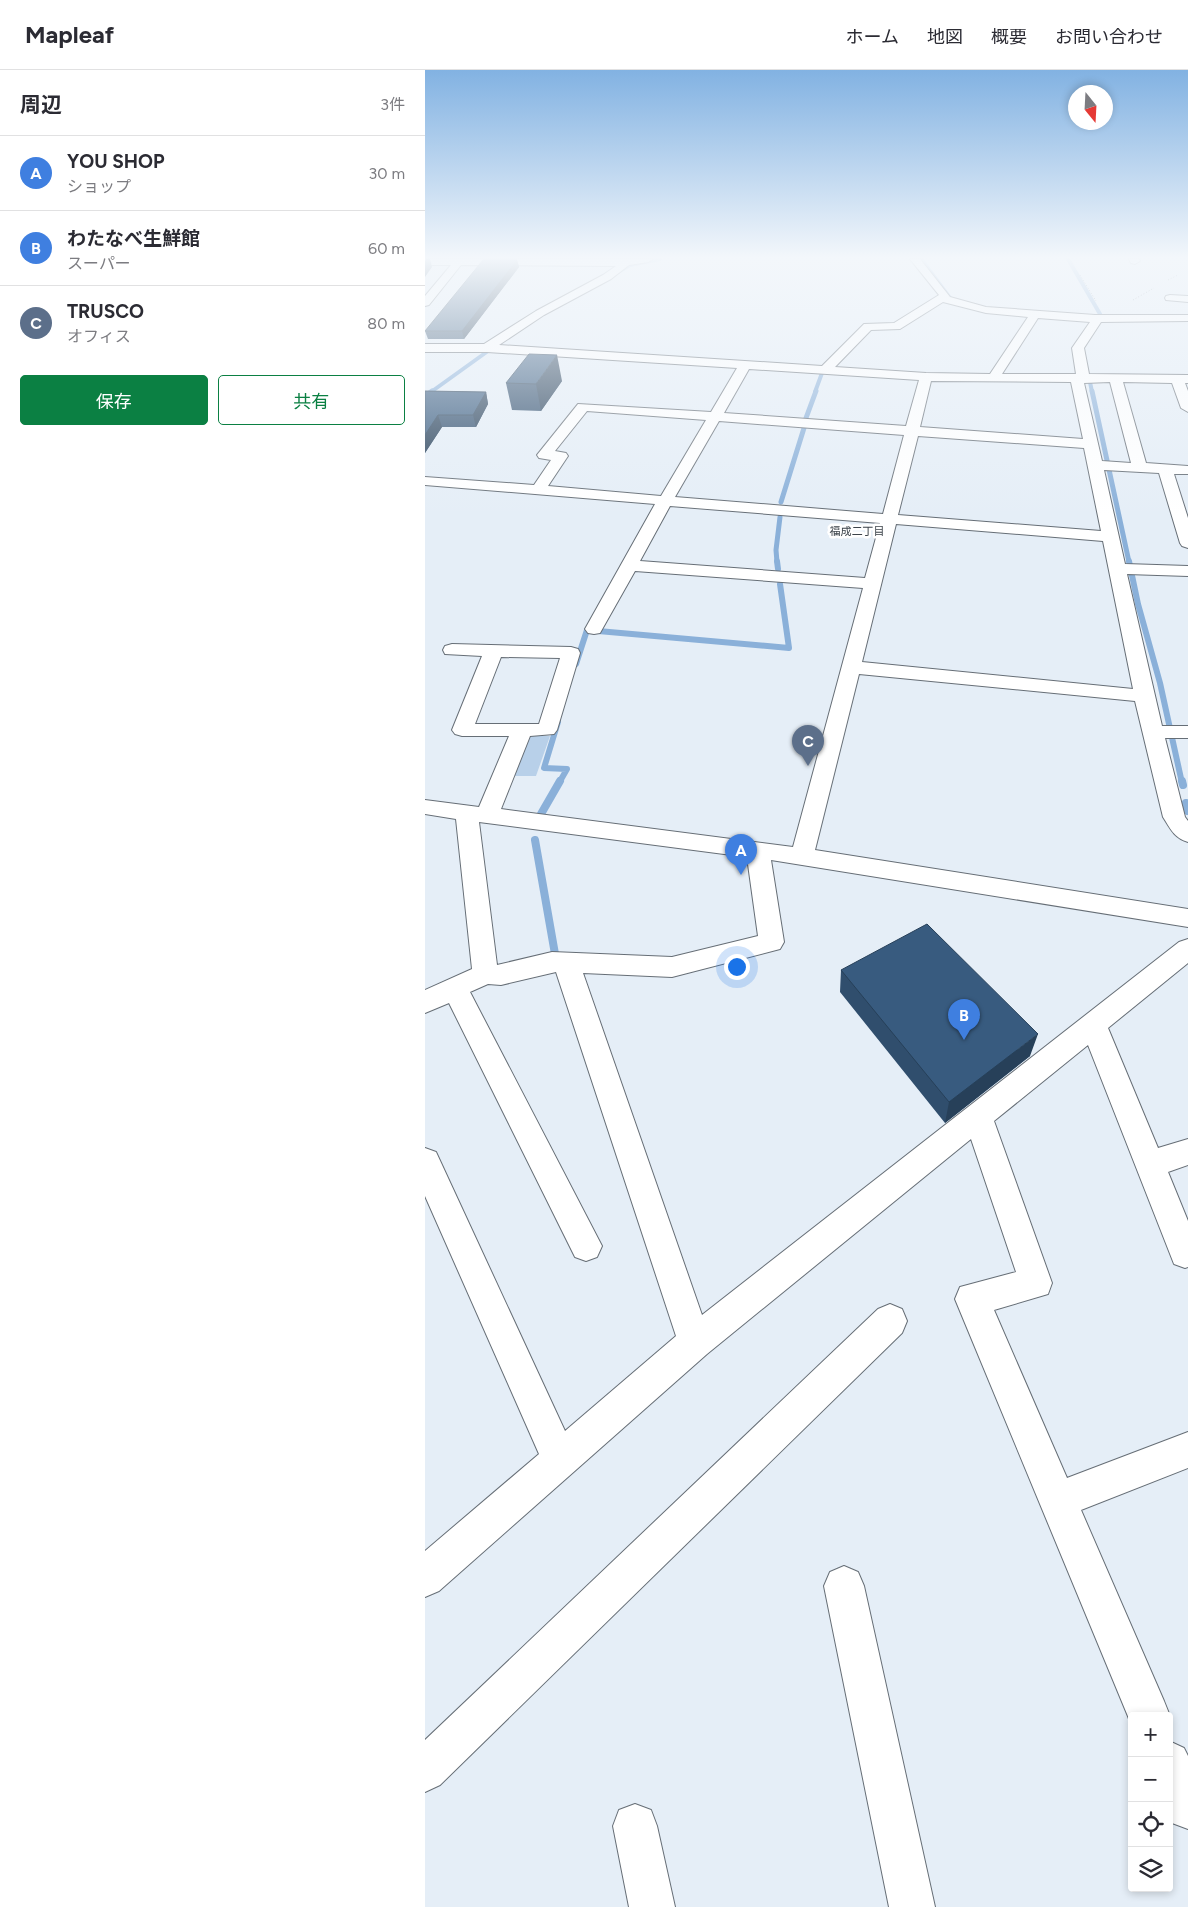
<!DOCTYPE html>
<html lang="ja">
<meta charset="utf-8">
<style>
:root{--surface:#fff;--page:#f7f7f7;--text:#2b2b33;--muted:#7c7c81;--line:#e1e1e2;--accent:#0b8043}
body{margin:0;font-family:Figtree,"Noto Sans JP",sans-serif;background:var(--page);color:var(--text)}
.controls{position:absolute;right:15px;bottom:15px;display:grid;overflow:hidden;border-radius:5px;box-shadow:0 2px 8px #0003}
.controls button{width:45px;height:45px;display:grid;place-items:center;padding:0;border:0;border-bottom:1px solid var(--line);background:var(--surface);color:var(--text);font:25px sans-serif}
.compass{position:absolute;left:643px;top:15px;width:45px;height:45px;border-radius:50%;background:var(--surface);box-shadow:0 2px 8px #0003;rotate:162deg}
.you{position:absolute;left:311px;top:896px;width:18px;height:18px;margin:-12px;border:4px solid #fff;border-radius:50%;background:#1a73e8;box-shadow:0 0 0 8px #1a73e833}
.badge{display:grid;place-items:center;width:32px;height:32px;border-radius:50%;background:var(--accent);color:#fff;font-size:16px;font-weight:700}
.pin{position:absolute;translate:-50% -41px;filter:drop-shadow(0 1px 2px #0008)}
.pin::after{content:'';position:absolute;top:26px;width:18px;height:15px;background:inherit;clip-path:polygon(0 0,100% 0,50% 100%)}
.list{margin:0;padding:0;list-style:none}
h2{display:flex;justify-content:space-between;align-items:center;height:65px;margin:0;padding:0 20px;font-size:21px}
h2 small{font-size:16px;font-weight:400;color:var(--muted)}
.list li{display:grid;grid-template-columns:32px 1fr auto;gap:15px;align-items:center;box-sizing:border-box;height:75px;padding:0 20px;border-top:1px solid var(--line)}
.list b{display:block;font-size:19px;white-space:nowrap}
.list p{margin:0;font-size:16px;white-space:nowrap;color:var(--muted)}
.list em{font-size:16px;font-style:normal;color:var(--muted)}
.actions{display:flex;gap:10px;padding:15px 20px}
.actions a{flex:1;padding:11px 0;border:1px solid var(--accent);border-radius:5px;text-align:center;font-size:18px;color:var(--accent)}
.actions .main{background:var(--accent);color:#fff}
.icon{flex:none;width:28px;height:28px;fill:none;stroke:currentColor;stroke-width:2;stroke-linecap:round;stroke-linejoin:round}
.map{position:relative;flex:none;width:763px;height:1837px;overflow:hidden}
header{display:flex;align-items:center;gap:30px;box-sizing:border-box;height:70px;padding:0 25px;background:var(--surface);border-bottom:1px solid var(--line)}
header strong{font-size:24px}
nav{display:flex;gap:28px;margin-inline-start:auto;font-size:18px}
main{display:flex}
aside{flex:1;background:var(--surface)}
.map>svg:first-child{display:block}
.green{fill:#b8d0e9}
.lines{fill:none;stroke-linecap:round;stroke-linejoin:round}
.stream-far3{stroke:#8ab0d9;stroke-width:4}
.stream-far2{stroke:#8ab0d9;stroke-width:5}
.stream-far1{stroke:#8ab0d9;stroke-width:6}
.stream{stroke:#8ab0d9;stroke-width:8}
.minor-casing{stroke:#666e76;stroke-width:2}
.path{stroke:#80878d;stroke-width:1;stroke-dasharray:1 2;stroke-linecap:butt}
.minor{fill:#fff;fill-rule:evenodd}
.wall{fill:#304e6d}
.shaded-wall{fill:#274059}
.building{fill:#385b7f;stroke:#274059}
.labels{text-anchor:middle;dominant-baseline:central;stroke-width:5;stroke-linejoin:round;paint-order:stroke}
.far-neighbourhood-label{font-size:11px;fill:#3c434a;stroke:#fff}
</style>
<header>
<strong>Mapleaf</strong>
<nav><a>ホーム</a><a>地図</a><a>概要</a><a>お問い合わせ</a></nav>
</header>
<main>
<aside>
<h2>周辺<small>3件</small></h2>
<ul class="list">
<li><span class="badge" style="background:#3f7fe0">A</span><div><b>YOU SHOP</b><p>ショップ</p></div><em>30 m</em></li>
<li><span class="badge" style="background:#3f7fe0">B</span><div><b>わたなべ生鮮館</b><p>スーパー</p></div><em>60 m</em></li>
<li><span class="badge" style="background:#5c6f8a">C</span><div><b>TRUSCO</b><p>オフィス</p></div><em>80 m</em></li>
</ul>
<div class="actions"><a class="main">保存</a><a>共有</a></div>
</aside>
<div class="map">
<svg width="763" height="1837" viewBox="0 0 763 1837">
<rect width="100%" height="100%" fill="#e5eef7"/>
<path class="green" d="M100,665L125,666L111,706H85Z"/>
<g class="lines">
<path class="stream-far3" d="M496,189L525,228
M643,189L675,244
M193,202L205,195L235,189
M665,312L667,322
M6,322L63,281
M390,322L397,303"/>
<path class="stream-far2" d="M667,321L704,492
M0,326L7,321
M381,348L391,321
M356,432L379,358
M352,492L351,480L355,447"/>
<path class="stream-far1" d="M352,491L353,499
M704,491L713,534L735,613L757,713
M151,594L162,560L364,578L355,514
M133,652L119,698L142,699L134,713"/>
<path class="stream" d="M757,711L758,715
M761,733L763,741
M116,744L135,711
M110,770L130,884"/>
<g class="minor-casing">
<path id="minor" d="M0,189H228L223,192L204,195L186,209L119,245L74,275L397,296L439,254L469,253L514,225L485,189H495L525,227L561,237L670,245H763V251L676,252L659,278L664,304L763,305V313H760L763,321V342L756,338L747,313L698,312L721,393L763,396V404H749L763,448V478L757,476L755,473L734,403L679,400L700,494L763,496V506L702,504L737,656H763V668H740L760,747L763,751V772C749,768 745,758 738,747L710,631L434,604L390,780L763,839V857L346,790L359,872L355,879L247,907L158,903L277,1245L754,872L763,869V893L683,958L733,1078L763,1069V1095L743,1102L763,1151V1197L760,1198L749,1194L663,975L569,1051L627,1213L623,1224L569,1240L642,1408L763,1362V1398L656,1440L739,1631L745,1646L744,1648V1646H707V1656L530,1229L535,1217L591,1202L546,1069L282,1284L14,1521L0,1527V1481L114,1384L0,1126V1078L11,1082L140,1361L251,1266L131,902L76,915L63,914L45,922L177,1176L172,1187L161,1191L150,1187L24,933L0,943V920L47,899L31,749L0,744V730L54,737L84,666H37L30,664L27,660L57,586L20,584L18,580L20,576L27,574L146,577L153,579L155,583L132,660L129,664L105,666L76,739L368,777L438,518L210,501L175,563L169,564L163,563L160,559L230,434L0,415V407L109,415L126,390L114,388L112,385L153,334L286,342L312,298L62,282H0V274H59L111,241L178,205L191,196L36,195L4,235L0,236V226L26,195H0ZM518,232L561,243L603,247L565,304L501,303L410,297L446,260L475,259ZM613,248L665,252L647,278L651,304H577ZM324,299L494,310L481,356L299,343ZM506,311L646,312L658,369L495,357ZM685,312L706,393L677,391L659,313ZM162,341L281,350L236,426L123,416L143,386L141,383L130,381ZM294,351L479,365L458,444L250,427ZM493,366L659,378L676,461L473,445ZM245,436L455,453L440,508L215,491ZM471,454L678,471L708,619L437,592ZM76,587L135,588L114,654H50ZM54,752L322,787L333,866L247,887L127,882L72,895Z
M704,189H714L715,191L710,194L706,193Z
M745,225L763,226V232L741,230L740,228L741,226Z
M465,1234L477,1239L482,1251L477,1263L15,1715L0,1722V1670L453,1239Z
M419,1496L433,1502L439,1516L510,1837H464L399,1516L405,1502Z
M744,1671L759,1678L763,1686V1759L747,1753L744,1745Z
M210,1734L226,1740L232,1756L250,1837H204L188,1756L194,1740Z"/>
</g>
<path class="path" d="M655,205L671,231
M743,210L753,205
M708,230L729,218"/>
<use href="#minor" class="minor"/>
</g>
<path class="wall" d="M92,190L94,197L39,269H3L0,261Z
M137,311L116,341L87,340L81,313Z
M0,321L61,322L63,334L51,357H17L0,383Z
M416,900L605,986L520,1053L415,922Z"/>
<path class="shaded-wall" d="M1,189H5L7,197L0,207V191Z
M92,190L94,197L39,269L37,261Z
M132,285L137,311L116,341L111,314Z
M61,322L63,334L51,357L48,345Z
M13,345L17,357L0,383V365Z
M613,964L605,986L520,1053L524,1032Z"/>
<path class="building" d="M58,190H92L37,261H0Z
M104,284L132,285L111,314L81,313Z
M0,321L61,322L48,345H13L0,365Z
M502,854L613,964L524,1032L416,900Z"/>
<linearGradient id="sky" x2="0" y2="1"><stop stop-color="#82b2e2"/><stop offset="0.42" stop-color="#f3f7fb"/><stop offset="1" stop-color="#f3f7fb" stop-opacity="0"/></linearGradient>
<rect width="763" height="446" fill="url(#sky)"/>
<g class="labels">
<g class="far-neighbourhood-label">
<text x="432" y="461">福成二丁目</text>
</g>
</g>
</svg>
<div class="controls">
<button>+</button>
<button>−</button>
<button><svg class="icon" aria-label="locate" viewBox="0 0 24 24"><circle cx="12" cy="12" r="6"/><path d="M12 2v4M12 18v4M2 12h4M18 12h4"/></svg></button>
<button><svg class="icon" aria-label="layers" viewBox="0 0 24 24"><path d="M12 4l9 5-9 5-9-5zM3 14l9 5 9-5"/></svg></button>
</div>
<svg class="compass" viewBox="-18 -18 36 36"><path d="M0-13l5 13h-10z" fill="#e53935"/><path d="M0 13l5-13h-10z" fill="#7c7c81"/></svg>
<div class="you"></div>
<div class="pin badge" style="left:316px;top:805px;background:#3f7fe0">A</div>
<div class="pin badge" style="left:539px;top:970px;background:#3f7fe0">B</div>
<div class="pin badge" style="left:383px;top:696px;background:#5c6f8a">C</div>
</div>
</main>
